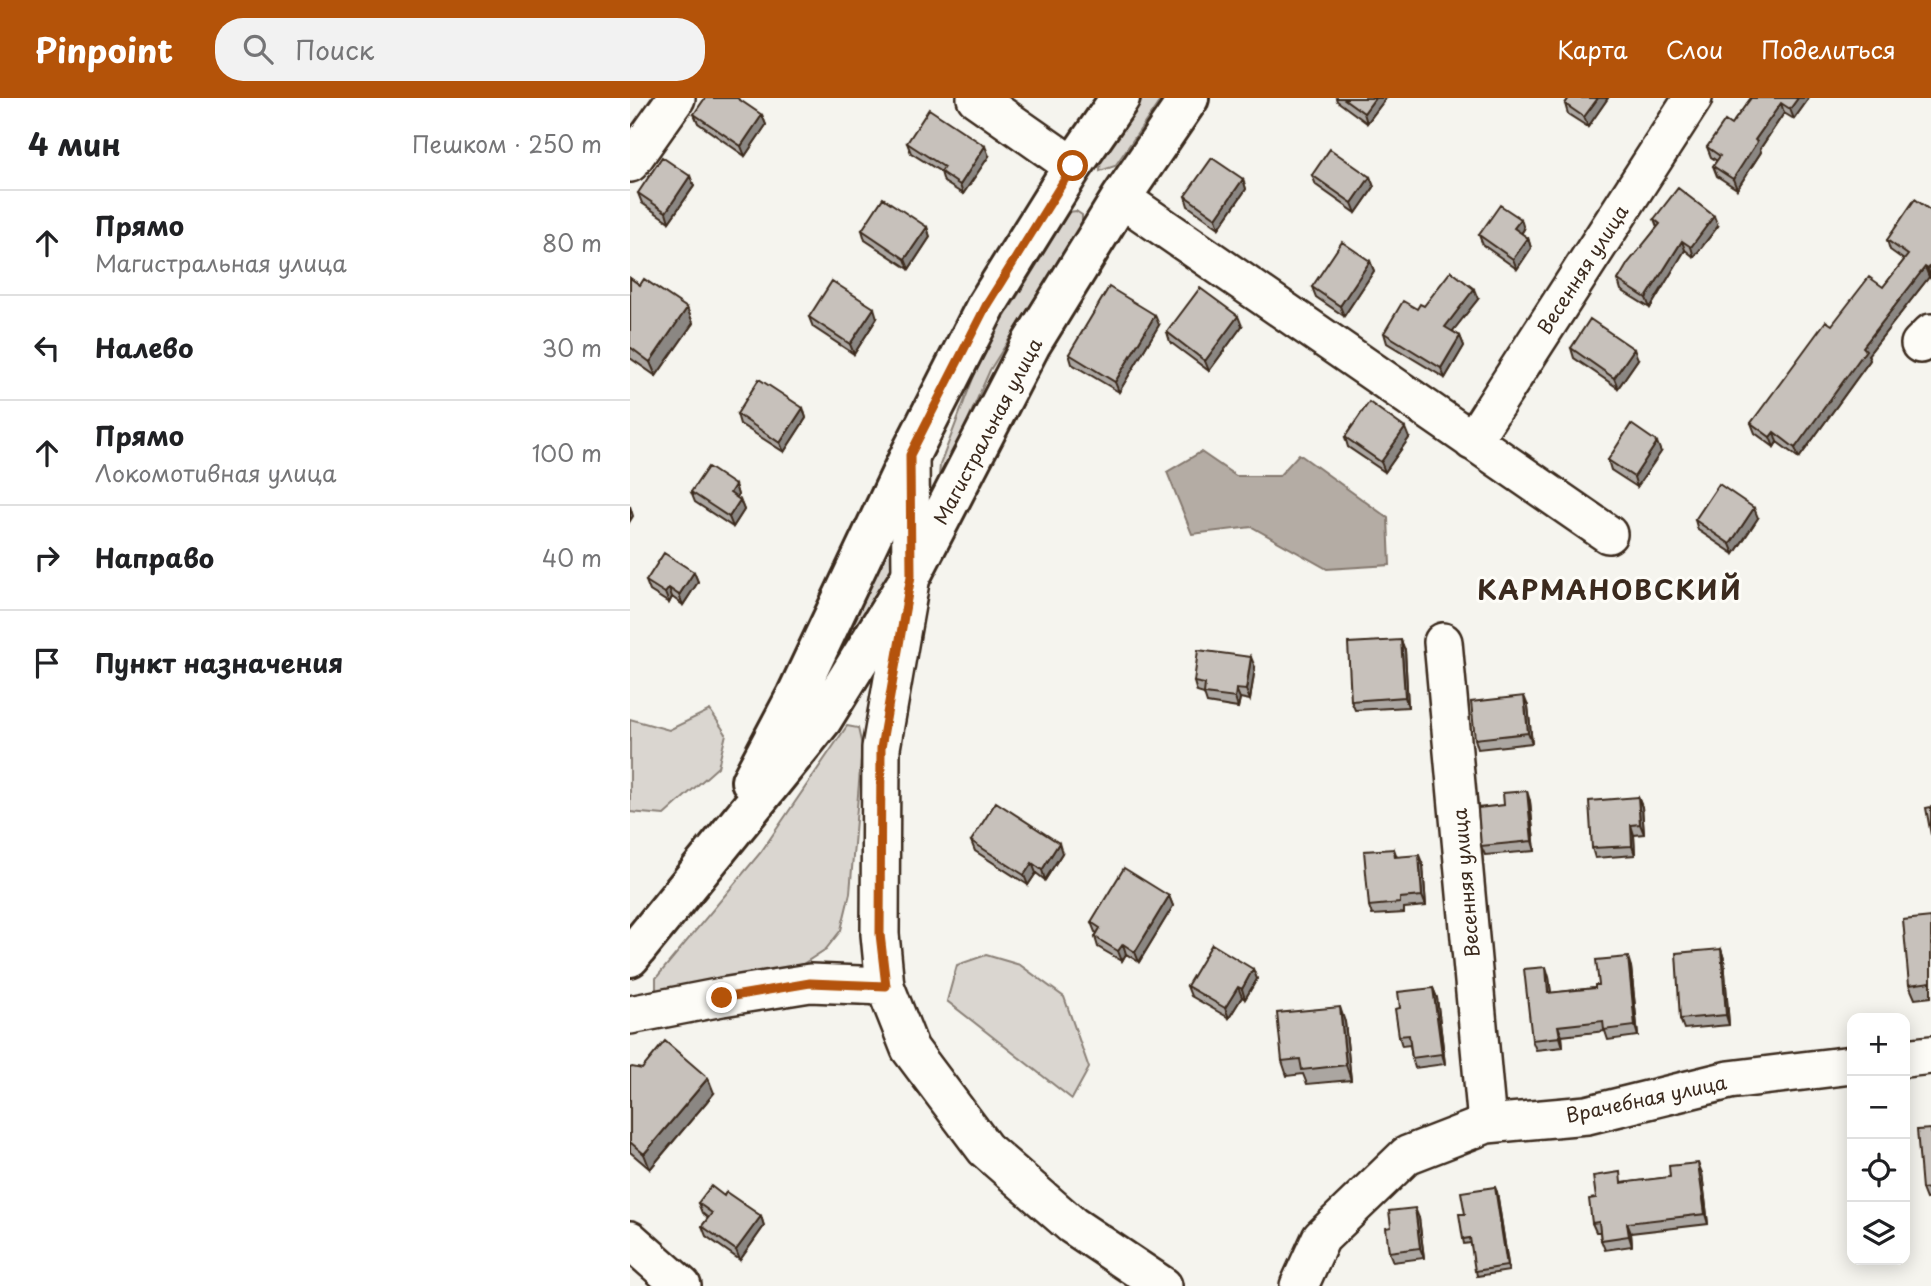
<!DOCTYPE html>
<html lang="ru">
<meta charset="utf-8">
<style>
:root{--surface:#fff;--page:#f2f2f2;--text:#202124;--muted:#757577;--line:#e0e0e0;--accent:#b45309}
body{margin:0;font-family:"Playpen Sans",sans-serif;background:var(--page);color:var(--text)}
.controls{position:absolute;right:21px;bottom:21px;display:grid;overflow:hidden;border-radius:14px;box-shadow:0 4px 18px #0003}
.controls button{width:63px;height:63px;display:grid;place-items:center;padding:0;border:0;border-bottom:2px solid var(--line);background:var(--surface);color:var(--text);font:35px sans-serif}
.stop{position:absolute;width:21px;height:21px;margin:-16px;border:5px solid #b45309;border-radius:50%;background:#fff}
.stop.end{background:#b45309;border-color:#fff;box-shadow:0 2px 7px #0008}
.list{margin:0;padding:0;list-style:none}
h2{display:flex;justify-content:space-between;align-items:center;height:91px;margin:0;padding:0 28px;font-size:30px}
h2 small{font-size:23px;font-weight:400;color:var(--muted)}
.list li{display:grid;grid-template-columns:46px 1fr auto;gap:21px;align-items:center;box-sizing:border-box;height:105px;padding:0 28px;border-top:2px solid var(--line)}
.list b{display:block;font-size:26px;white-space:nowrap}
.list p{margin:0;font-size:23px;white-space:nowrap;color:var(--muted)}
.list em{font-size:23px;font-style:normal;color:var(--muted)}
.icon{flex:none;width:38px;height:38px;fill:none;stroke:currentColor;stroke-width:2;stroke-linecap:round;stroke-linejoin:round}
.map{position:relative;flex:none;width:1301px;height:1188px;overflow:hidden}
header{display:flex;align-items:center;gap:42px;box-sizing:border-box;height:98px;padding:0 35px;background:var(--accent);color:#fff}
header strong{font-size:33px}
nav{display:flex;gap:38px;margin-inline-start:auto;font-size:24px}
.search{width:490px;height:63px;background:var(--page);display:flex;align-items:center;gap:18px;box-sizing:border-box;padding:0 24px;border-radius:28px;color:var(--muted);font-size:26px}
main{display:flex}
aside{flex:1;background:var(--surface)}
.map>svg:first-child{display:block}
.green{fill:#dad6d0;stroke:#8a8077;stroke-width:2}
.water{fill:#b4aca4;stroke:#84786e;stroke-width:2}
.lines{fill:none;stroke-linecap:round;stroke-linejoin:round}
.minor-casing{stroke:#3b2a1e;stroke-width:42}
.major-casing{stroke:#3b2a1e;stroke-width:44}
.minor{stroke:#fdfcf7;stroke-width:37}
.major{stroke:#fdfcf7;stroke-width:38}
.wall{fill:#aba6a1;stroke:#3b2a1e;stroke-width:2}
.shaded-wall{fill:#8b8783;stroke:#3b2a1e;stroke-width:2}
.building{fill:#c7c1bb;stroke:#3b2a1e;stroke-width:2}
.route{stroke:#b45309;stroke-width:9}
.labels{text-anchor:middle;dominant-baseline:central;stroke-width:6;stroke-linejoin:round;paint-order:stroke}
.street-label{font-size:19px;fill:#3b2a1e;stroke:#fdfcf7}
.district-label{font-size:26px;font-weight:bold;letter-spacing:2px;fill:#3b2a1e;stroke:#fdfcf7}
</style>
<header>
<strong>Pinpoint</strong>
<div class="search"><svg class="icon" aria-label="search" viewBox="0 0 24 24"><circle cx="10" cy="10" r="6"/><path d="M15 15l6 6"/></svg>Поиск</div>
<nav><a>Карта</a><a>Слои</a><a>Поделиться</a></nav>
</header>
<main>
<aside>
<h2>4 мин<small>Пешком · 250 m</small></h2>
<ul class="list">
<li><svg class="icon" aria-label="ahead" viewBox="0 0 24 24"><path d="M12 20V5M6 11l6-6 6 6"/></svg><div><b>Прямо</b><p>Магистральная улица</p></div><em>80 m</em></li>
<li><svg class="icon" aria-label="left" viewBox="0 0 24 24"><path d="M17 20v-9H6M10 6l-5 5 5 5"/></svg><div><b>Налево</b></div><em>30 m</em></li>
<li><svg class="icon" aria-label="ahead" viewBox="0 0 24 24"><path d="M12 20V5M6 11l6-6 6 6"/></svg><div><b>Прямо</b><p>Локомотивная улица</p></div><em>100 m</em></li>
<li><svg class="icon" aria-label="right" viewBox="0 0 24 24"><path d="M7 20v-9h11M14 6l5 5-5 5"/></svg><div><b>Направо</b></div><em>40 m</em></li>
<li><svg class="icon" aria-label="arrive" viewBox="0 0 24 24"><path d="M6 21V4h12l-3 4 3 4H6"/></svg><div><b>Пункт назначения</b></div></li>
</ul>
</aside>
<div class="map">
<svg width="1301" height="1188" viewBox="0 0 1301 1188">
<rect width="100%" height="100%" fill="#f5f4ee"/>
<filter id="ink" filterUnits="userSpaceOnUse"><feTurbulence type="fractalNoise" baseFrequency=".0143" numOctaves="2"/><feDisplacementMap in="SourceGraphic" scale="14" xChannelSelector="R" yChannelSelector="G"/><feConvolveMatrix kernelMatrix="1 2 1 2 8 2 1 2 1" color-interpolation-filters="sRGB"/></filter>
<g filter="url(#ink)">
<path class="green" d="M510,0H532L485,68L470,73L471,57Z
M446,113L452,117V125L360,272L308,390L310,367L345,275L369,228L439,114Z
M267,415L266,466L189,587Z
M80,612L96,636L88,669L34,717L0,714V621L39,632Z
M217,628L228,630L232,648L220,795L211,832L196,851L173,866L93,886L44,894L26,892V880L131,754Z
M356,857L390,867L434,899L459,970L442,1001L317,903L327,867Z"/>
<path class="water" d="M571,354L606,378H649L669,356L758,420L760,467L697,471L622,429L562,436L537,374Z"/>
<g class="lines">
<g class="minor-casing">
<path id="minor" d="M346,0L443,68
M0,65L46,0
M491,100L978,436
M1290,246L1301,235
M842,343L1063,0
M280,357L281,478L251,650L250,836L255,888L280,951L355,1051L442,1127L533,1188
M813,544L857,1026
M0,917L92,899L180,885L255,888
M1275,960L1301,957
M0,1142L52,1188
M669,1188L691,1140L777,1057L857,1026L957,1017L1099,982L1222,967"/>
</g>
<g class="major-casing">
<path id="major" d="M121,683L166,598L280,357L356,208L443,68L490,0
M0,859L192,622L281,478L401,246L491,100L559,0"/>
</g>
<use href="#minor" class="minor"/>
<use href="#major" class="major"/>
</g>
<path class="wall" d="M706,0H756L737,25L707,3Z
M939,0H978L958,29L938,16L935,6Z
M1121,0H1179L1164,21L1154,15L1130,51L1131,54L1107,91L1087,78L1083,68L1087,63L1081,59L1077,49L1101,27Z
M64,16L132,17L136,27L115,58L68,25Z
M277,45L359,58L333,96L314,84L311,74L281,55Z
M682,77L740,79L744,89L726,115L686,87Z
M60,78L64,88L39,124L12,105L8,95Z
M613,81L616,91L589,130L558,108L555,98Z
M1301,113V181L1299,179L1238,257L1240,262L1169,360L1147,344L1144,349L1125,335L1121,325L1202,227L1253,189L1274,162L1260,152L1257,142Z
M1024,121L1088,128L1064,159L1055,152L1020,210L991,192L988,182L1027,129Z
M297,129L300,139L279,171L235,142L232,132Z
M894,131L891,136L898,140L901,150L887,171L853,147L849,137Z
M740,163L744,173L714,218L686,199L682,189Z
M0,180L10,187L57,210L63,225L26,278L0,260Z
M848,201L822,233L830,238L834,248L815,280L757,245L754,235L787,211L794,208Z
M179,219L247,220L224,256L183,229Z
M529,227L489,294L442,266L439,256Z
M612,228L579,273L540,244L537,234Z
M941,250L1008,261L988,290L944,260Z
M173,310L176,320L154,354L110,326L107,316Z
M715,339L779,340L755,374L718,349Z
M1031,354L1007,389L981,372L978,362Z
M105,387L108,397L107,400L110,402L114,412L103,429L65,404L61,394Z
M1128,420L1104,456L1068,432L1065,422Z
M64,474L68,484L53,507L42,499L39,505L20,493L16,483Z
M775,552L778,609L725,612L721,603Z
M625,569L620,602L610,600L608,610L577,605L574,596L567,594L564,584Z
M898,608L902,645L848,651L845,641Z
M1008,699L1012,709L1014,736L1004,737L1005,757L965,760L962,750Z
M900,703L905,753L855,757L851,748Z
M341,743L432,755L415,782L406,775L398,787L345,753Z
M764,751L767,759L793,767L796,808L774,810V815L742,817L739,808Z
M539,798L543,808L509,864L496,856L492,863L468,849L465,839L467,835L465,834L461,824Z
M1301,819V899L1285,901L1279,887Z
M1091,851L1094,861L1099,927L1054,931L1050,921Z
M1001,869L1008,938L978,942L975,933L932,938L933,949L906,952L902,942L919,879L921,895L965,890L969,887Z
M623,871L627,881L615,901L612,899L599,920L561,898L557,888Z
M803,890L807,900L815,966L785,970L782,960L780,947L772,948L769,938L770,910Z
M715,924L721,982L677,986L673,976L657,978L652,963Z
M0,970L84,995L20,1071L0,1054Z
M1301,1031V1100L1296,1101L1292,1091Z
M1072,1075L1078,1126L1001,1135L1002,1148L975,1152L971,1142L970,1134H966L962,1125L966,1100L993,1085Z
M867,1094L879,1173L847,1178L841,1145L834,1146L833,1141L835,1116Z
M94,1098L131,1118L134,1128L110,1162L76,1138L72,1128L78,1120L72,1115L68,1105Z
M789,1120L794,1160L763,1164L759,1154L761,1129Z"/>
<path class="shaded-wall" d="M745,0H756L737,25L734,15Z
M968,0H978L958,29L954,19Z
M1168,0H1179L1164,21L1160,11Z
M1151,5L1154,15L1130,51L1131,54L1107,91L1103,81L1125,42Z
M132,17L136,27L115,58L111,48Z
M355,48L359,58L333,96L330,87Z
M60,78L64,88L39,124L36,114Z
M740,79L744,89L726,115L722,105Z
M613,81L616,91L589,130L586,120Z
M1084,118L1088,128L1064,159L1061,149Z
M891,121L894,131L888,140L884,130Z
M297,129L300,139L279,171L275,161Z
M898,140L901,150L887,171L883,161Z
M1052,143L1055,152L1020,210L1016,200Z
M740,163L744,173L714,218L710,208Z
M1301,167V180L1298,171Z
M1295,169L1299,179L1238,257L1240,262L1169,360L1165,350L1233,249Z
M844,191L848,201L818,239L815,229Z
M57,210L63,225L26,278L20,264Z
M244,210L247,220L224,256L220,246Z
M525,217L529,227L489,294L485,284Z
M608,218L612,228L579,273L575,263Z
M830,238L834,248L815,280L811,270Z
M1004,251L1008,261L988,290L984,280Z
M173,310L176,320L154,354L150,345Z
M775,330L779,340L755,374L751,364Z
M1144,334L1147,344L1144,349L1140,339Z
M1027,344L1031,354L1007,389L1004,379Z
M105,387L108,397L103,405L100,395Z
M110,402L114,412L103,429L99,419Z
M0,408L3,418L0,423Z
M1124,410L1128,420L1104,456L1100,446Z
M64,474L68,484L53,507L49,497Z
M39,490L42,499L39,505L35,495Z
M771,542L775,552L778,609L775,599Z
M621,559L625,569L620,602L616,592Z
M606,591L610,600L608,610L605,600Z
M894,598L898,608L902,645L898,635Z
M897,693L900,703L905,753L902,743Z
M1008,699L1012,709L1014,736L1010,726Z
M1001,727L1004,737L1005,757L1002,748Z
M429,745L432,755L415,782L412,772Z
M789,757L793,767L796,808L792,798Z
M402,765L406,775L398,787L394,777Z
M539,798L543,808L509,864L505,854Z
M493,846L496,856L492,863L488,853Z
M1091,851L1094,861L1099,927L1096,917Z
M998,859L1001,869L1008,938L1005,928Z
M916,869L919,879L922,905L918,895Z
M623,871L627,881L615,901L612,891Z
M608,889L612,899L599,920L595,910Z
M803,890L807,900L815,966L812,956Z
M710,909L715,924L721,982L716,967Z
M928,928L932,938L933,949L930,939Z
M78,980L84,995L20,1071L14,1056Z
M1068,1065L1072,1075L1078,1126L1075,1116Z
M865,1089L867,1094L879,1173L877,1168Z
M785,1110L789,1120L794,1160L790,1150Z
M131,1118L134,1128L110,1162L106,1152Z
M997,1125L1001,1135L1002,1148L999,1138Z"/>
<path class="building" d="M75,0H107L132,17L111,48L64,16Z
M713,0H745L734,15Z
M939,0H968L954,19L935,6Z
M1121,0H1168L1160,11L1151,5L1125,42L1127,44L1103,81L1083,68L1090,58L1077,49L1095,23L1101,27Z
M299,11L355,48L330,87L311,74L314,69L277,45Z
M700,51L740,79L722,105L682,77Z
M32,59L60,78L36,114L8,95Z
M582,60L613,81L586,120L555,98Z
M1048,90L1084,118L1061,149L1052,143L1016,200L988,182L998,165L1030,126L1024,121Z
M253,100L297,129L275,161L232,132Z
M1285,101L1301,113V167L1298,171L1295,169L1233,249L1236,252L1165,350L1144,334L1140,339L1121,325L1196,223L1202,227L1239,179L1253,189L1278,157L1257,142Z
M870,107L891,121L884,130L898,140L883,161L849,137Z
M712,144L740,163L710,208L682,189Z
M821,173L844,191L815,229L830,238L811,270L754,235L773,203L787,211L790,206L794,208Z
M0,180L10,187L14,181L57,210L20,264L0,249Z
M202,183L244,210L220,246L179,219Z
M479,189L525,217L485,284L439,256Z
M570,190L608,218L575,263L537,234Z
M960,221L1004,251L984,280L941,250Z
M129,281L173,310L150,345L107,316Z
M739,304L775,330L751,364L715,339Z
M1001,326L1027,344L1004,379L978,362Z
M78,369L105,387L100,395L110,402L99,419L61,394Z
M1089,386L1124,410L1100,446L1065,422Z
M34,455L64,474L49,497L39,490L35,495L16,483Z
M771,542L775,599L721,603L718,545Z
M568,552L621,559L616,592L606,591L605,600L574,596L575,586L564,584Z
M894,598L898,635L845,641L841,604Z
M897,693L902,743L851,748L848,710L874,707L873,695Z
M1008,699L1010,726L1001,727L1002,748L962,750L959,703Z
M366,704L429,745L412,772L402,765L394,777L341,743Z
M1301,709V737L1296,710Z
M764,751L765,759L789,757L792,798L770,800V805L739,808L734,753Z
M494,770L539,798L505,854L493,846L488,853L465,839L470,830L461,824Z
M1301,819V884L1279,887L1273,822Z
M582,846L623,871L612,891L608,889L595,910L557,888Z
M1091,851L1096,917L1050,921L1046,855Z
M998,859L1005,928L974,932L973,923L928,928L930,939L902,942L894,871L916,869L918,895L965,890V887H969L966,862Z
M803,890L812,956L782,960L779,937L769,938L765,911L770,910L768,894Z
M710,909L716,967L672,972L670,961L652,963L647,915Z
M35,943L78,980L14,1056L0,1044V970L2,969L12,971Z
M1301,1031V1090L1292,1091L1287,1032Z
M1068,1065L1075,1116L997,1125L999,1138L971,1142L969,1124L962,1125L959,1101L966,1100L963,1078L990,1074L991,1085L1040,1079L1039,1068Z
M81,1088L94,1098L96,1094L131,1118L106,1152L72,1128L82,1115L68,1105Z
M865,1089L877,1168L845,1173L840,1140L833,1141L829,1116H835L831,1094Z
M785,1110L790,1150L759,1154L756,1130L761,1129L759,1113Z"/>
</g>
<g class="lines" filter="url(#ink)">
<path class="route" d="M92,900L180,885L256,888L250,836L251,650L281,478L280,357L356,208L443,68"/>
</g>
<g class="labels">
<g class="street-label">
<text transform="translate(952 171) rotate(-57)">Весенняя улица</text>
<text transform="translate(357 333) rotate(-62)">Магистральная улица</text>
<text transform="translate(835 785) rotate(-95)">Весенняя улица</text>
<text transform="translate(1016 1000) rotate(-12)">Врачебная улица</text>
</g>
<g class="district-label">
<text x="980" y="491">КАРМАНОВСКИЙ</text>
</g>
</g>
</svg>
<div class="controls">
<button>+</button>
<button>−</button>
<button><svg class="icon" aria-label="locate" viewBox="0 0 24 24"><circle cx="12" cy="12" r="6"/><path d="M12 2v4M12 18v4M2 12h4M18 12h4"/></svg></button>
<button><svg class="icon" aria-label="layers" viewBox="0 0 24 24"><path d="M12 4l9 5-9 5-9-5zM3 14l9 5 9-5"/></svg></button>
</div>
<div class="stop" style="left:443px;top:68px"></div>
<div class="stop end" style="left:92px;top:900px"></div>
</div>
</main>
